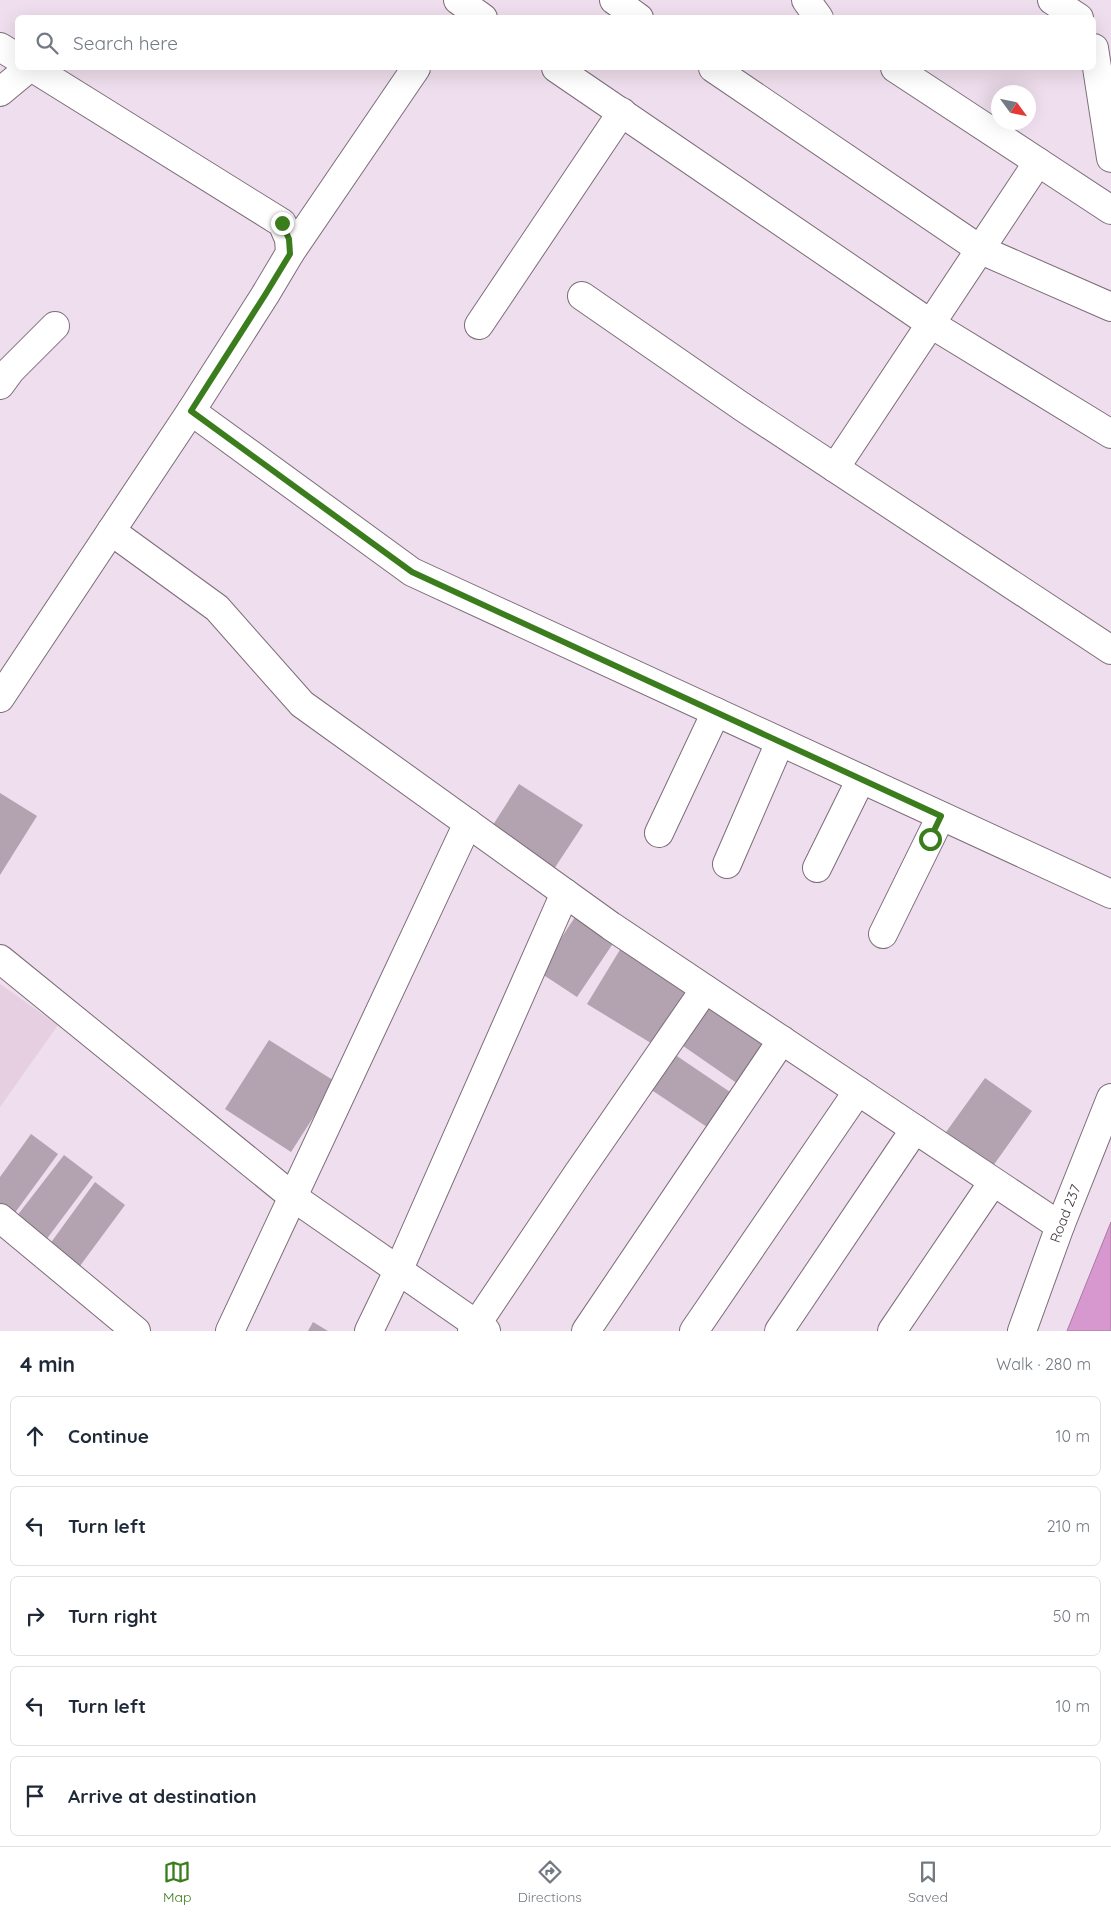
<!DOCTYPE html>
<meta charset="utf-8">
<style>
:root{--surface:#fff;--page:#f6f6f7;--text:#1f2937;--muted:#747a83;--line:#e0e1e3;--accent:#3b7d1d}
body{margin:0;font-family:Quicksand,sans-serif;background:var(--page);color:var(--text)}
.compass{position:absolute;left:991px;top:85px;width:45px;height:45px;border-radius:50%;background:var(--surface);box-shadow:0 5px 20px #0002;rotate:123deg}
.stop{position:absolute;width:15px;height:15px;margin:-11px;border:4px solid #3b7d1d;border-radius:50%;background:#fff}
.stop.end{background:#3b7d1d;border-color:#fff;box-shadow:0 1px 5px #0008}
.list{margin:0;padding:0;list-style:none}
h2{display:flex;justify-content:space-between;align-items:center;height:65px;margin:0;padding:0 20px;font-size:21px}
h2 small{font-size:16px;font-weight:400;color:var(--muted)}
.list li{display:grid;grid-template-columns:32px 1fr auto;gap:15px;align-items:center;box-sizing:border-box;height:80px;margin:0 10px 10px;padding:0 10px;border:1px solid var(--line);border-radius:8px}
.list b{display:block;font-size:19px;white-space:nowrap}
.list em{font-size:16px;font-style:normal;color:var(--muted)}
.icon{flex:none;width:28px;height:28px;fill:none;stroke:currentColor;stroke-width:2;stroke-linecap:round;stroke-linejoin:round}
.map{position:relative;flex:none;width:1111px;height:1331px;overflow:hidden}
.search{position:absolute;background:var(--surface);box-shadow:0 5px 20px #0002;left:15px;right:15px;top:15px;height:55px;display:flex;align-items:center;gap:12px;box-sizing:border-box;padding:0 18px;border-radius:8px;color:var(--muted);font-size:19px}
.sheet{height:515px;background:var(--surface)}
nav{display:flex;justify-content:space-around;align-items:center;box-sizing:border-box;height:70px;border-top:1px solid var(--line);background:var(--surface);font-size:14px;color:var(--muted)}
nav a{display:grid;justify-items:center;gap:2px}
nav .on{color:var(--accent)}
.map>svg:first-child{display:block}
.built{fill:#e5cfe1}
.water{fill:#d798d0;stroke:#a87aa3}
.building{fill:#b3a3b1}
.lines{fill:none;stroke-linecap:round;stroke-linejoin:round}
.minor-casing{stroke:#7c6d79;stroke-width:30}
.minor{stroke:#fff;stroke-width:28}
.route{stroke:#3b7d1d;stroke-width:6}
.labels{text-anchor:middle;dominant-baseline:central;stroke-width:5;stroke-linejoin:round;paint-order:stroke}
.street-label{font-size:14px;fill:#3a3339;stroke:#fff}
</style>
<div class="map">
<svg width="1111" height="1331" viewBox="0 0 1111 1331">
<rect width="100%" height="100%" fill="#efdeed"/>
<path class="built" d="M0,984L58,1025L0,1107Z"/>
<path class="water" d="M1111,1222V1331H1067Z"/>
<path class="building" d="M519,784L583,825L554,869L491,828Z
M0,793L37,816L0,875Z
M575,917L614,942L577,997L539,972Z
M621,948L693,992L659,1048L587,1004Z
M702,997L770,1044L741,1086L673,1039Z
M269,1040L336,1082L291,1152L225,1109Z
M671,1052L736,1096L713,1131L647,1087Z
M985,1078L1032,1111L988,1173L941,1139Z
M31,1134L58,1154L14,1214L0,1204V1177Z
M64,1155L93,1177L43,1244L13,1221Z
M95,1182L125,1205L77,1270L47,1248Z
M313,1322L328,1331H308Z"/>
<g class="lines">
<g class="minor-casing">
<g id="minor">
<path d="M458,0L483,18"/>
<path d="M614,0L639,18"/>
<path d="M806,0L819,18"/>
<path d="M1052,0L1079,18"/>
<path d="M0,47L18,58"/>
<path d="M1094,48L1111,158"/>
<path d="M556,68L931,324L1111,434"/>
<path d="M713,68L981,250L1111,307"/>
<path d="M895,68L1038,162"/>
<path d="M0,92L29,68"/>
<path d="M290,253L416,68"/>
<path d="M582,296L741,406L1111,650"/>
<path d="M479,325L622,112"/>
<path d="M0,385L11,370L55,326"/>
<path d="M191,411L412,572L1111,894"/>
<path d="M835,468L1038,162L1111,210"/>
<path d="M111,531L217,608L302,704L611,926L1060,1226"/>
<path d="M0,698L191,411L265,295L290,253L289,239L282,223L33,68"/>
<path d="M659,833L716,712"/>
<path d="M727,864L780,742"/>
<path d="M817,868L861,779"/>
<path d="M883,934L941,816"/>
<path d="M0,959L293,1197L486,1331"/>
<path d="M0,1218L136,1331"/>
<path d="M230,1331L468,823"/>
<path d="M369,1331L399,1269L565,893"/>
<path d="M472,1331L576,1176L705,989"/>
<path d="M586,1331L782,1040"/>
<path d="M694,1331L858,1091"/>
<path d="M779,1331L915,1129"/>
<path d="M892,1331L993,1182"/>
<path id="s1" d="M1022,1331L1060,1226L1111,1098"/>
</g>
</g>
<use href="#minor" class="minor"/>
</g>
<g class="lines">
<path class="route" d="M282,223L289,239L290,254L265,295L191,411L412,572L941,816L930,839"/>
</g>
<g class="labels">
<g class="street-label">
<text stroke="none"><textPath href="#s1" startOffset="125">Road 237</textPath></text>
</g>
</g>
</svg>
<svg class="compass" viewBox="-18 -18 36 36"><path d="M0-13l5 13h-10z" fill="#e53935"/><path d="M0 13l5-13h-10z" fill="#747a83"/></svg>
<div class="stop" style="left:930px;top:839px"></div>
<div class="stop end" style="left:282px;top:223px"></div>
<div class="search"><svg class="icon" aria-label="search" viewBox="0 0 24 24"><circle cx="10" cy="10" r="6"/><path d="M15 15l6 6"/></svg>Search here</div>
</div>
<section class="sheet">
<h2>4 min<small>Walk · 280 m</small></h2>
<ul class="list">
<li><svg class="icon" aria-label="ahead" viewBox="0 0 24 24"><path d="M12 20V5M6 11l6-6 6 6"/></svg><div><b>Continue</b></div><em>10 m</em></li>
<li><svg class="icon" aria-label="left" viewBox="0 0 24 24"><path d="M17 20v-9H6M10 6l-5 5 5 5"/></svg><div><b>Turn left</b></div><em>210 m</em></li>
<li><svg class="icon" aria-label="right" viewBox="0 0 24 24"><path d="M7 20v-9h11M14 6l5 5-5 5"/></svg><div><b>Turn right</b></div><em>50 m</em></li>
<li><svg class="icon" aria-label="left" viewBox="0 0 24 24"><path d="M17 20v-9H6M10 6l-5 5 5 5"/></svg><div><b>Turn left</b></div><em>10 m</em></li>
<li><svg class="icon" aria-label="arrive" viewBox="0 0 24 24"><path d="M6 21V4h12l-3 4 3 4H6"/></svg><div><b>Arrive at destination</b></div></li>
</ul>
</section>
<nav>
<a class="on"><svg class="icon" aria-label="map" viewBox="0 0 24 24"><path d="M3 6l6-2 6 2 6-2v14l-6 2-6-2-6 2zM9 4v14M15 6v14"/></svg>Map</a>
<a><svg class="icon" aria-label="directions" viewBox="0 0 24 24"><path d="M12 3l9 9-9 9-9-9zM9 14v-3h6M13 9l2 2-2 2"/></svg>Directions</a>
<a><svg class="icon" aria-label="saved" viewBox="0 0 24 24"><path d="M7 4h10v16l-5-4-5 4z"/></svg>Saved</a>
</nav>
